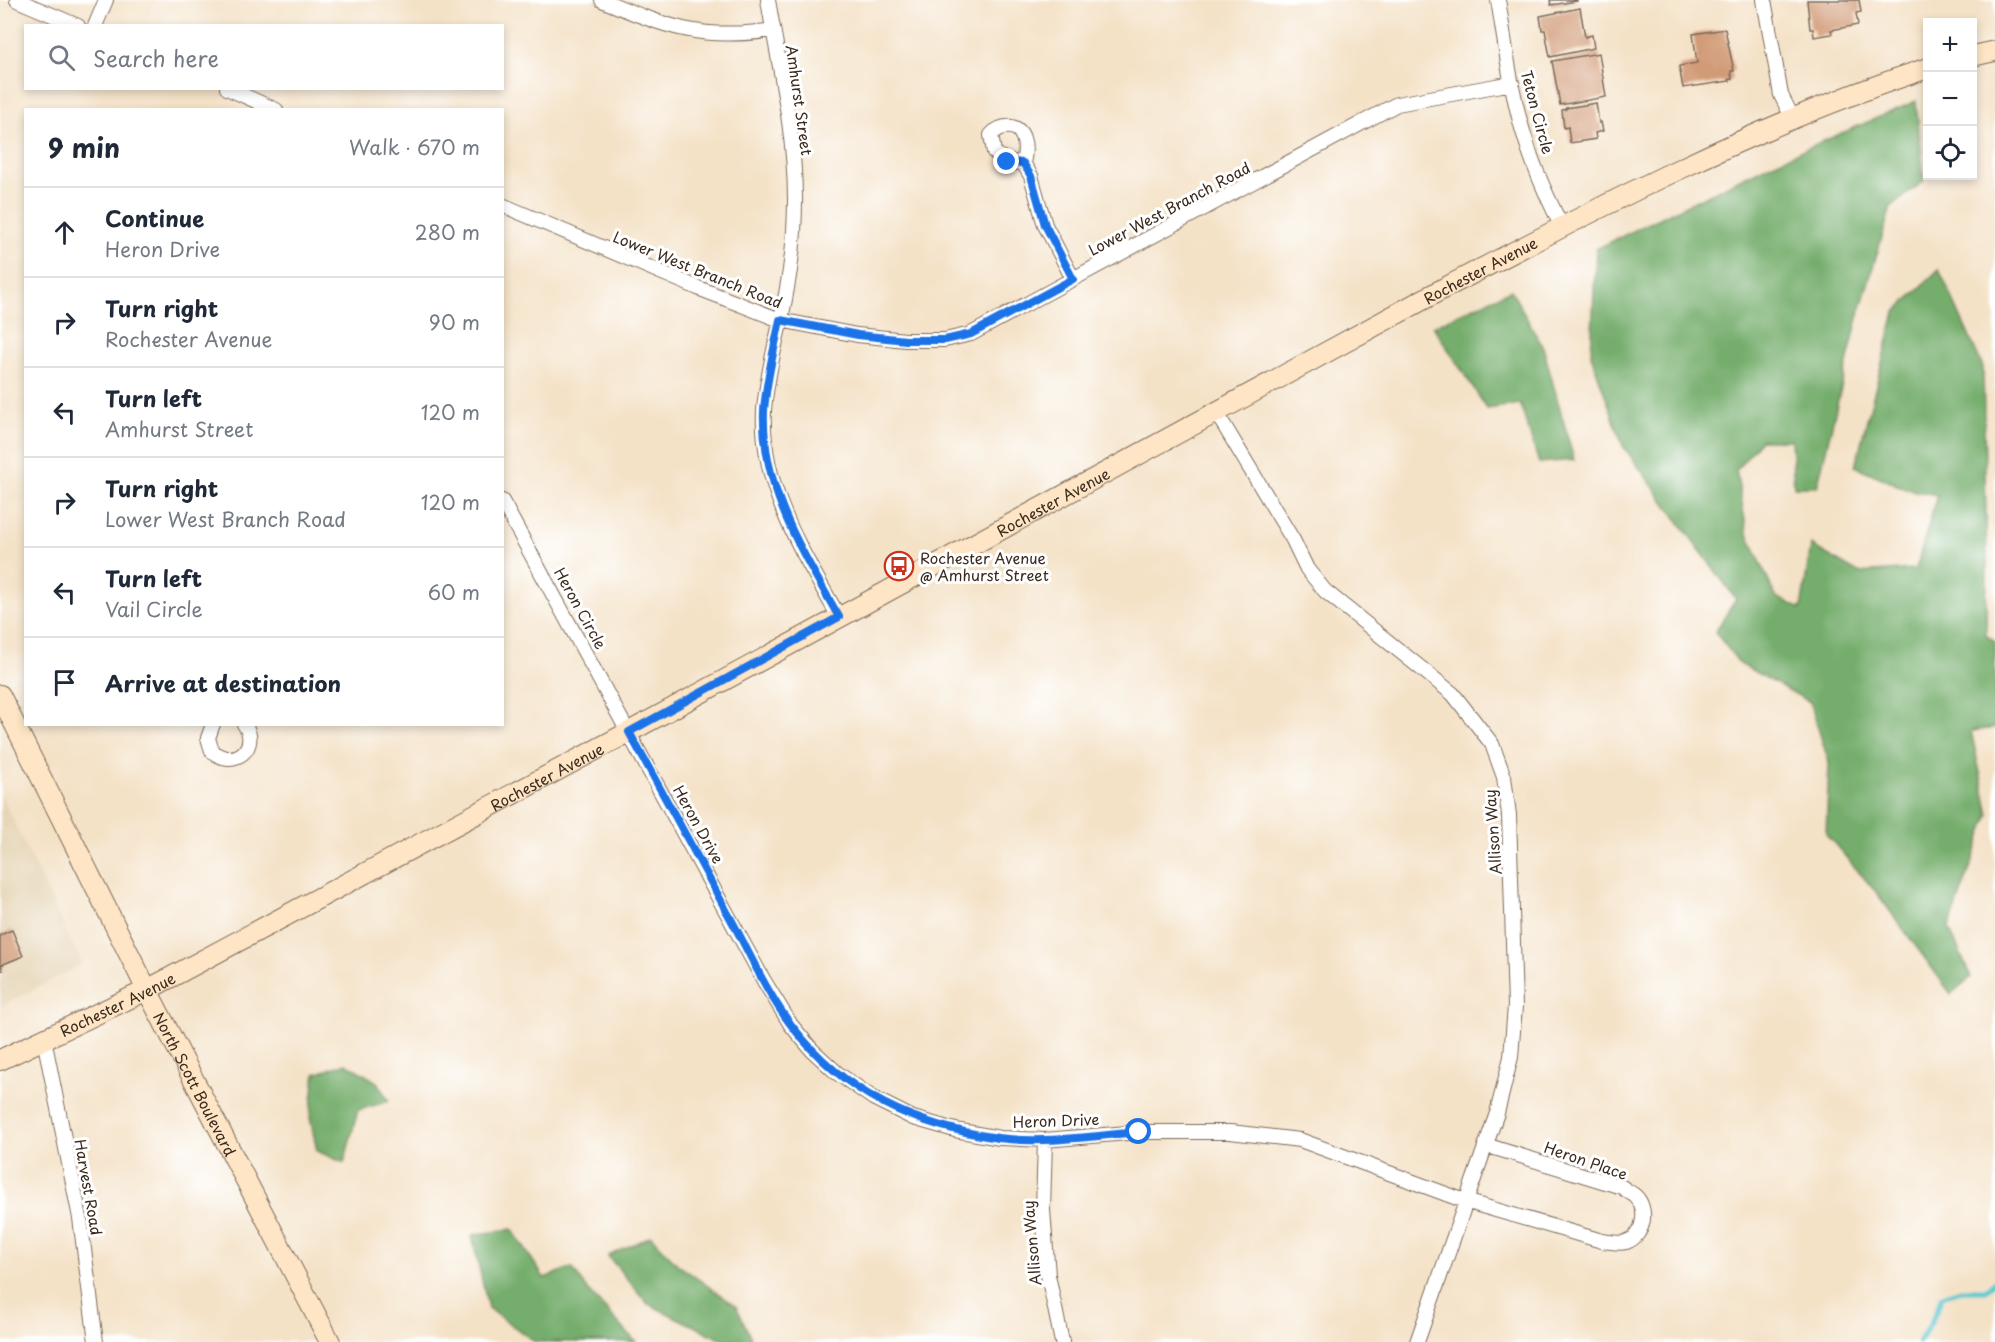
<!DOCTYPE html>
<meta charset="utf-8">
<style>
:root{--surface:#fff;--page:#f2f2f3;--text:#1f2937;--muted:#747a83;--line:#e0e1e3}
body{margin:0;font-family:"Playpen Sans",sans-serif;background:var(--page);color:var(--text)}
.controls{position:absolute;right:18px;top:18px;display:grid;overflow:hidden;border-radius:0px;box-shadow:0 3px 9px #0003}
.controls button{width:54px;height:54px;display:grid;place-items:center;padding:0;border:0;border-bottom:2px solid var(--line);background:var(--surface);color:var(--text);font:30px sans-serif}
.stop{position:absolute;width:18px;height:18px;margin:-14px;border:4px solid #1a73e8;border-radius:50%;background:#fff}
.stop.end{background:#1a73e8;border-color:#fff;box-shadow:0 2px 6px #0008}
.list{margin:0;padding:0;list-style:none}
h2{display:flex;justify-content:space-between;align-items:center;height:78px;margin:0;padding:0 24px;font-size:26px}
h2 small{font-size:20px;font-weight:400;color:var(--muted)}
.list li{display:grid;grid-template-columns:39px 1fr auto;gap:18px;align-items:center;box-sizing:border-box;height:90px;padding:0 24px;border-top:2px solid var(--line)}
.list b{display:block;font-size:22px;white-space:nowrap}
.list p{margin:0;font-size:20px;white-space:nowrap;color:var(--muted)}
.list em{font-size:20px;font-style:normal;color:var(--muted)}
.icon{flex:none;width:33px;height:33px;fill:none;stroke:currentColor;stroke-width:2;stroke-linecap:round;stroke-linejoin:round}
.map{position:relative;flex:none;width:1995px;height:1342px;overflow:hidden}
.search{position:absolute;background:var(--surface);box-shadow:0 3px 9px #0003;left:24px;top:24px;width:480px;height:66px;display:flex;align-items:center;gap:15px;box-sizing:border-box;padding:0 21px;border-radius:0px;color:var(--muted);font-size:22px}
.panel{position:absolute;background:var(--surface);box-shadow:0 3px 9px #0003;left:24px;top:108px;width:480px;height:618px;border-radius:0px}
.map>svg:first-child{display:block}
.built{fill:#e6d6b7}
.forest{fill:#74ad6c;stroke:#586c45;stroke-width:1.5}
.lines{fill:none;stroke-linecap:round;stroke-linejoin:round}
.stream{stroke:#5cc9d3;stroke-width:5}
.building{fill:#d29b78}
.minor-casing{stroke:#7c6a59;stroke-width:16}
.secondary-casing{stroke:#7c6a59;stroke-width:22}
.minor{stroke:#fff;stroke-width:14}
.secondary{stroke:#fee5c5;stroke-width:20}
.route{stroke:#1a73e8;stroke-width:8}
.labels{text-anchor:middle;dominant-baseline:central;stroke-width:6;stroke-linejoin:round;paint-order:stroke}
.street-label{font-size:15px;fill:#3b2a1e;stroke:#fff}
.poi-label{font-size:15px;fill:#3b2a1e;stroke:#fff;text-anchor:start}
</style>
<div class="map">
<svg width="1995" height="1342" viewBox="0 0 1995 1342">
<rect width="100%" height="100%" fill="#fff"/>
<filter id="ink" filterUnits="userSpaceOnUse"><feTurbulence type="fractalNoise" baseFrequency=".0167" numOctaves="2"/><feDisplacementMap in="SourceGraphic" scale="12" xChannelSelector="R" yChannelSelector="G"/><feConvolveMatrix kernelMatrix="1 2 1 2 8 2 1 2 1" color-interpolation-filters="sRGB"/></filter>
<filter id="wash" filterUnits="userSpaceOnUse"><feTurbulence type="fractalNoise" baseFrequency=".008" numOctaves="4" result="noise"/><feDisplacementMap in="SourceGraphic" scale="24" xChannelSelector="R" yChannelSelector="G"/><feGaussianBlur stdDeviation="1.35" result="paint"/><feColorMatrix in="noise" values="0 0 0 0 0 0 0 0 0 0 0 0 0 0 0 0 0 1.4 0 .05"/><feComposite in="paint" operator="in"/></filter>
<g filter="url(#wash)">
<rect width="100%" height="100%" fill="#f4e2c7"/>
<path class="built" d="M0,793L82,964L0,1007Z"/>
<path class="forest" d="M1916,101L1924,181L1891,207L1859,314L1817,487H1794L1791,440H1761L1736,470L1747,532L1776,597L1801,609L1811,545L1858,573L1916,569L1937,495L1906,489L1855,466L1895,313L1939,269L1983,367L1987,565L1986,635L1995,642V728L1971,731L1989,814L1949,928L1971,977L1951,994L1876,892L1826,834L1829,763L1810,702L1740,664L1715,632L1736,599L1623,446L1591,355L1596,249L1775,162Z
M1511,290L1543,347L1574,460L1539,463L1520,404L1487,409L1433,326Z
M346,1063L377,1082L389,1101L358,1110L344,1163L317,1151L310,1118L315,1074Z
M512,1229L544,1278L572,1268L588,1290L636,1342H535L488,1308L472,1235Z
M651,1236L677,1264L736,1306L753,1342H727L648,1304L608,1256Z"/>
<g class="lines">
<path class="stream" d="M1919,1342L1931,1323L1942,1296L1960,1290H1985L1995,1282"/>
</g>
<g id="blocks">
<path class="building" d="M1550,0H1577V1L1551,5Z
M1807,0H1859L1861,12L1856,13L1858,25L1831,30L1832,34L1814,37L1813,29H1810Z
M1580,8L1585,37L1592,35L1594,48L1550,57L1545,30H1542L1540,16Z
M1725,29L1734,71H1731L1732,79H1729L1730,81L1683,88L1679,66L1697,63L1693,34Z
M1599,53L1606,97L1560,105L1552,61Z
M1596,103L1599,123L1601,122L1603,131L1595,133L1596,139L1570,143L1568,127L1564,128L1562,110L1566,109V108Z
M12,930L23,956L1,965L3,970L0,971V935Z"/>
</g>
</g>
<g filter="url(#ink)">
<use href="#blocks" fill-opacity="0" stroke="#7c6a59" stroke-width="1.5"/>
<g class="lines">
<g class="minor-casing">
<path id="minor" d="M17,0L78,26
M602,0C667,27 701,41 773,30
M768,0C779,66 795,132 795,199C795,230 792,263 786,294C779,333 767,371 764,410C760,487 803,553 839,617
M1498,0C1506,47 1511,96 1526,141C1535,171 1548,199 1562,227
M1764,0L1781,95L1793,119
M95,26L106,0
M227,88L276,110
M1023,163L1007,162L994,152L991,135C1000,125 1018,122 1023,138C1026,146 1025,155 1023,163L1031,176L1045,225L1073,279
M502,205L698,288L780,320L857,335L906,340H945L971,334L1397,104L1512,83
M1216,412L1293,540L1307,569L1325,591L1453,694L1492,744L1504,777L1509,815L1515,1006L1511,1057L1497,1113L1417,1342
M502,501L764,981L791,1025L812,1050L837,1073L873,1098L913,1118L955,1130L1000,1138L1045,1140L1139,1132H1230L1300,1140L1465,1201L1602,1241C1610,1242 1618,1244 1626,1242C1645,1236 1649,1207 1634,1195C1630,1192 1625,1190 1622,1187L1485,1145
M213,724L208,738L212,751C234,770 261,747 244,724
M44,1039L80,1218L96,1342
M1045,1140L1043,1210L1048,1275L1062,1342"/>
</g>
<g class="secondary-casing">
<g id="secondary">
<path d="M1972,56L1995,51"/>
<path id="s1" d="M0,695L147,990L330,1342"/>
<path id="s2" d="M0,1060L147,990L629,732L1437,292C1595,209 1757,124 1928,68"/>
</g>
</g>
<use href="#minor" class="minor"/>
<use href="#secondary" class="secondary"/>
</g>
</g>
<g class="lines" filter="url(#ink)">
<path class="route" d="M1007,162L1023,163L1031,176L1045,225L1073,279L971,334L945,340H906L858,335L780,320C774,350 766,381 764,411C761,488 803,553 839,617L629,732C662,792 695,852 727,912C748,949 766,993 792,1026C844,1094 915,1126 998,1138C1044,1144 1092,1136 1139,1132"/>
</g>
<defs>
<g id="bus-ring" transform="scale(1.5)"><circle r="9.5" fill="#fff" stroke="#c8321e" stroke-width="1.5"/><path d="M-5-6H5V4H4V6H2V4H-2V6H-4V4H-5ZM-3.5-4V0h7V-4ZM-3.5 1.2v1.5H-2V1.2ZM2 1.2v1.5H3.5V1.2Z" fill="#c8321e"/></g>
</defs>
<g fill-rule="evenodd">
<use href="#bus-ring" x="899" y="566"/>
</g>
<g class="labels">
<g class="street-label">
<text transform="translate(800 100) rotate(82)">Amhurst Street</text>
<text transform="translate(1538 112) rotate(75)">Teton Circle</text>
<text transform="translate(1169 208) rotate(-28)">Lower West Branch Road</text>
<text transform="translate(698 269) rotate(22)">Lower West Branch Road</text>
<text stroke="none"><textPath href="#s2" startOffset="1678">Rochester Avenue</textPath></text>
<text stroke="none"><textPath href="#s2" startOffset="1192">Rochester Avenue</textPath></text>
<text transform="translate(581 608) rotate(61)">Heron Circle</text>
<text stroke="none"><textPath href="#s2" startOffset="616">Rochester Avenue</textPath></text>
<text transform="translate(699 824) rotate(61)">Heron Drive</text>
<text transform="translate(1492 832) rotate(-94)">Allison Way</text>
<text stroke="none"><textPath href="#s2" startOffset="130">Rochester Avenue</textPath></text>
<text stroke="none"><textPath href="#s1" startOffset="435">North Scott Boulevard</textPath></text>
<text transform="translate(1056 1120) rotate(-2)">Heron Drive</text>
<text transform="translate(1586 1160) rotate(19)">Heron Place</text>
<text transform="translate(89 1187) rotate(80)">Harvest Road</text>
<text transform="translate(1031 1243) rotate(-95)">Allison Way</text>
</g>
<g class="poi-label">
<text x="920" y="557">Rochester Avenue<tspan x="920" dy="17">@ Amhurst Street</tspan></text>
</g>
</g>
</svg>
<div class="controls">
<button>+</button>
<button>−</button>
<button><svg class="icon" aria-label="locate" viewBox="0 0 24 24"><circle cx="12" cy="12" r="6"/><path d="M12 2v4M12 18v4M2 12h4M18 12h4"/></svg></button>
</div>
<div class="stop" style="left:1139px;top:1132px"></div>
<div class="stop end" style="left:1007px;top:162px"></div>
<div class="search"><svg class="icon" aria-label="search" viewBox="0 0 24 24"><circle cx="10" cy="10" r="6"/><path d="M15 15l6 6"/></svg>Search here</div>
<section class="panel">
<h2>9 min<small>Walk · 670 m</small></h2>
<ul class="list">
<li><svg class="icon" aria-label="ahead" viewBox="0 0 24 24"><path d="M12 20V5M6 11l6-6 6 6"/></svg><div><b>Continue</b><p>Heron Drive</p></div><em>280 m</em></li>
<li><svg class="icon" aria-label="right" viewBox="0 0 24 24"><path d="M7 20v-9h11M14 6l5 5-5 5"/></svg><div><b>Turn right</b><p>Rochester Avenue</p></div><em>90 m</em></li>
<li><svg class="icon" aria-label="left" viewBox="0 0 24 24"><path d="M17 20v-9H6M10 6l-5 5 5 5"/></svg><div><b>Turn left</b><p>Amhurst Street</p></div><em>120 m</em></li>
<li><svg class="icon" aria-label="right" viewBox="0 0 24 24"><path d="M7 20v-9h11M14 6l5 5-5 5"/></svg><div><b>Turn right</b><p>Lower West Branch Road</p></div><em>120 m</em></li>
<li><svg class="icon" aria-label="left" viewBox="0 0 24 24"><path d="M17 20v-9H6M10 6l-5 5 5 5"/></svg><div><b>Turn left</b><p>Vail Circle</p></div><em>60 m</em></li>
<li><svg class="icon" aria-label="arrive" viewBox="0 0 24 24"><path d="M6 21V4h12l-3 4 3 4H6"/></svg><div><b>Arrive at destination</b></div></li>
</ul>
</section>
</div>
